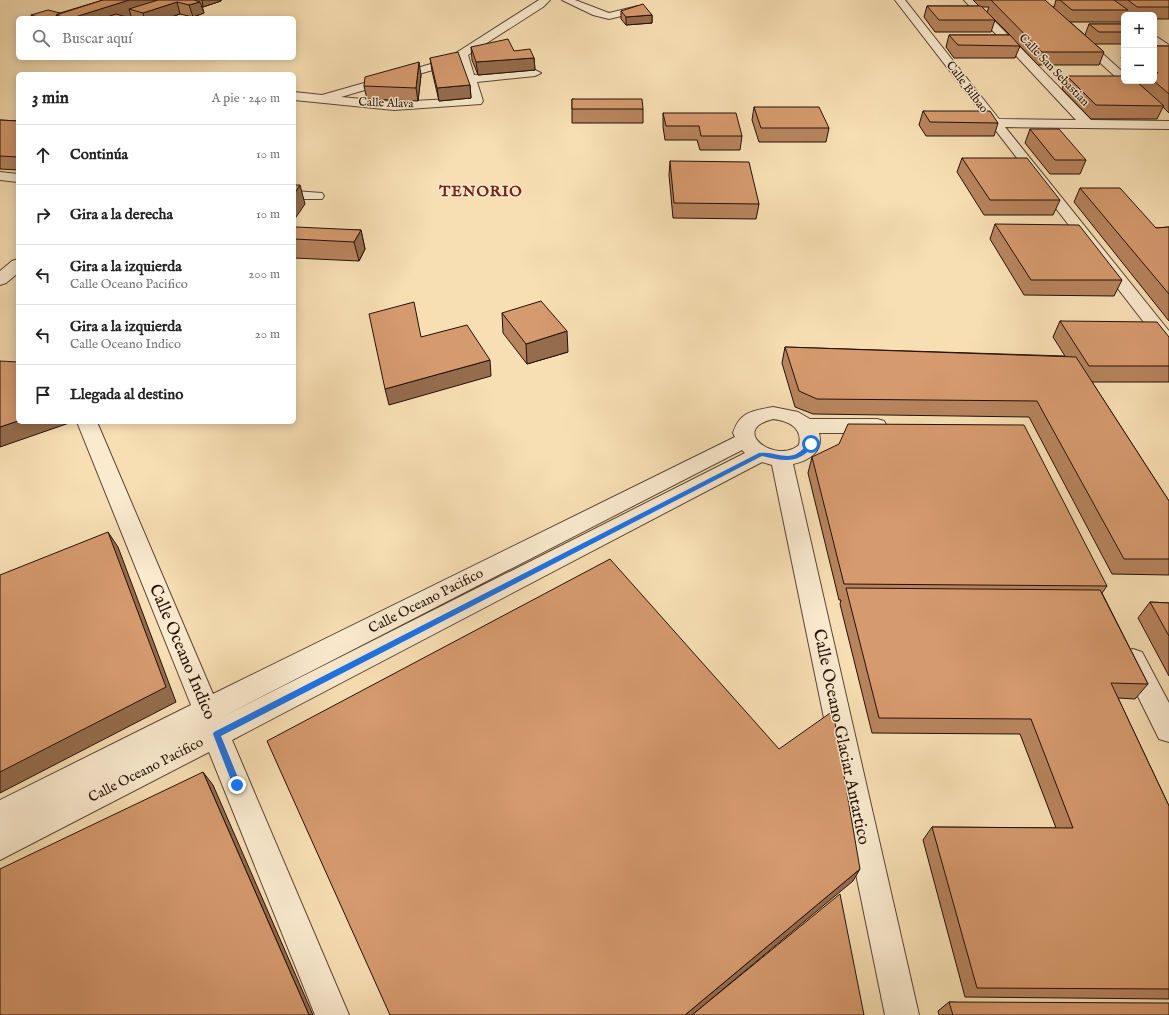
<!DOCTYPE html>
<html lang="es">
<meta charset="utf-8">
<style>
:root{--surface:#fff;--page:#f6f6f6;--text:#222;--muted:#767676;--line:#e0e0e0}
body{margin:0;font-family:"IM FELL English",serif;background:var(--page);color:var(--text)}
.controls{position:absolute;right:12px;top:12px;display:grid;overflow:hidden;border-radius:6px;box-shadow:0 2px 10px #0003}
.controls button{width:36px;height:36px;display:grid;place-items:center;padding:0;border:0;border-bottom:1px solid var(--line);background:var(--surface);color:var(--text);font:20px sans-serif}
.stop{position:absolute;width:12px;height:12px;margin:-9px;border:3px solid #1a73e8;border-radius:50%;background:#fff}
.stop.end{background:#1a73e8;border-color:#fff;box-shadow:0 1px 4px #0008}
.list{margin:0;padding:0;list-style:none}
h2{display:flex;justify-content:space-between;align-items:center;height:52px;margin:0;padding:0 16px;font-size:17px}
h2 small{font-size:13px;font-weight:400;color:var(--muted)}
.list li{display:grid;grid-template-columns:26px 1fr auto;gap:12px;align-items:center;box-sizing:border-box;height:60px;padding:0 16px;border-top:1px solid var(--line)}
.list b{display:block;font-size:15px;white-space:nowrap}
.list p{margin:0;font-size:13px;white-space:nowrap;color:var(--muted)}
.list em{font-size:13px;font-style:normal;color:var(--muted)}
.icon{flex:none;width:22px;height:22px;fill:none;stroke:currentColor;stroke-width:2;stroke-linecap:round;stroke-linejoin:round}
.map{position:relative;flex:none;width:1169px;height:1015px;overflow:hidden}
.search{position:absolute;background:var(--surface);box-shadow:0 2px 10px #0003;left:16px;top:16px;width:280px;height:44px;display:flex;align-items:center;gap:10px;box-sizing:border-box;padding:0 14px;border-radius:6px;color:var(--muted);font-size:15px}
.panel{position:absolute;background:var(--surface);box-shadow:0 2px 10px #0003;left:16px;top:72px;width:280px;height:352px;border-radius:6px}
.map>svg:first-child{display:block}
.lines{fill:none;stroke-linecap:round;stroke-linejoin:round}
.minor-casing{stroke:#594434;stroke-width:2}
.minor{fill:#faeace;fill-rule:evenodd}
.wall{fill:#b7845e;stroke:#241009}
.shaded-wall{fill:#956c4c;stroke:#241009}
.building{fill:#d59a6d;stroke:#241009}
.route{fill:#1a73e8}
.labels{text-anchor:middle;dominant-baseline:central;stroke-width:3;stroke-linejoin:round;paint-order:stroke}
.far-street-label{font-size:12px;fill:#241009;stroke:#faeace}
.street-label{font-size:14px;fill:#241009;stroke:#faeace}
.far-district-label{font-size:15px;font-weight:bold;letter-spacing:1px;fill:#7a1f14;stroke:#faeace}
.near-street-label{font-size:17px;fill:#241009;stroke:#faeace}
</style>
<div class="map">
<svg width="1169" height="1015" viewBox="0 0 1169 1015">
<rect width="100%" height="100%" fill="#f7dfb3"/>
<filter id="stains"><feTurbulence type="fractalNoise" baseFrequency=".005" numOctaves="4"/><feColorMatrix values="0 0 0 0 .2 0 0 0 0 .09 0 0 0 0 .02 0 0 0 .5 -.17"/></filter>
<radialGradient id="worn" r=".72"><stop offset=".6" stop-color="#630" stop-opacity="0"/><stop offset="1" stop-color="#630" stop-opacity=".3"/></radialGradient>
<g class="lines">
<g class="minor-casing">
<path id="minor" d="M539,0H550L543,7L468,55L474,75L535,70L541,73L535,76L477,82L483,101L481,104L394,110L294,100V92L322,95L445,60ZM458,61L470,98L394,102L341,97L453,64Z
M562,0H575L609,13L638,6L643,9L642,11L609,19L593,15Z
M895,0H905L999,119L1076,120L964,0H974L1091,120L1169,121V129L1005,127L1169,331V348L1163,347Z
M1032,0H1043L1124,73V81H1128H1120Z
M1154,35L1169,45V53L1154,43Z
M0,172L18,174V182L0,180Z
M294,191L322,193L324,196L322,199H294Z
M18,259V273L6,283L0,285V271L12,261Z
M773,407L798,412L810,419H877L884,421L887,426L884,431L877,433H819C824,451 809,461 793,464L919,1015H885L772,465L762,462L232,740L349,1015H315L209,752L0,860V800L191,705L77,422H97L213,694L735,437L733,433C740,411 753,411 773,407ZM773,419C788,421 803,427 799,445C776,465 728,430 773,419ZM742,450L745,453L222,717Z
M1133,649L1142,652L1169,703V742L1159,739L1120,660L1124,652Z"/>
</g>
<use href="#minor" class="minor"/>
</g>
<path class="wall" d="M103,0H221V1L203,7L202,6L204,13L193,17L180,14L168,18H132L131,16L128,17L130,18H32L31,15L60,13Z
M973,0H1037L1054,7L1056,0H1169V19H1154V15H1128L1126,14V15H1124V20L1123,22H1070L1085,35L1089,24H1124V44H1095L1104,52L1099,65H1038L1020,46L1015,58H954L946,47L949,35H1010L987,12L989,7H982L995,20L991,32H935L924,17L927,6H979Z
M621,11L652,15V23L626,25L621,19Z
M1154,46H1169V113L1163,107L1157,119H1091L1062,89L1067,76L1140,84L1141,81H1154Z
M471,47L514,51L534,58L535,70L478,75L472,60Z
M1124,51V61L1121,58Z
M430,58L470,85L471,98L439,101L432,71Z
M421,75L418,101L367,99L364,86Z
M572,99L643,109V123H572Z
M754,107L829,128L826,142H759L752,120Z
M923,111L998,123L994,136H926L919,125Z
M663,113L742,136L740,150H700L697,140H665L663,127Z
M0,120L18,121V170L0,169Z
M1030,129L1086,160L1080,174H1050L1025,143Z
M962,158L1060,200L1053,215H984L957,172Z
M670,161L759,204L756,219L673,218L669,175Z
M1080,188L1156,228L1169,227V321L1074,202Z
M995,224L1122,280L1114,296L1024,295L990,239Z
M294,229L361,230L365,249L359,261L294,258Z
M502,313L568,352L527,364L503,333Z
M1060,321L1169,337V382H1092L1169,501V575L1112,574L1029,417L813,414L795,407L782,363L785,347L1065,356L1053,337Z
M812,457L1107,586L1102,593L1148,684L1135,699L1118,698L1169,806V999L965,997L923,840L932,827L1056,828L1020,734L872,733L840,604L841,600H839L808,473Z
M1150,602L1169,603V676L1138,618Z
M949,1002L1169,1015H939L938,1011Z"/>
<path class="shaded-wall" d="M129,0H181L129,9L131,16L126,18H72Z
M202,0H221V1L203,7Z
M177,2L180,14L168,18H144L143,13Z
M200,2L204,13L193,17L189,5Z
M652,15V23L626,25V17Z
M534,58L535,70L478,75L476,62Z
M419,62L421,75L418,101L416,88Z
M470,85L471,98L439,101L437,88Z
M300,185L305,204L294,220V194Z
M361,230L365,249L359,261L354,242Z
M567,331L568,352L527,364L526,344Z
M490,360L491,376L389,405L385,389Z
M18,421V422H72L0,447V427Z
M108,532L118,547L176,702L0,793V772Z
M203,772L213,785L313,1015H309Z
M860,869L853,881L692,1015H685Z"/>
<path class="building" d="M103,0H129L72,18H67L56,15Z
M158,0H194L200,2L189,5L177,2L143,13L129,9Z
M991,0H1045L1104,52H1042Z
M1060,0H1114L1128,10H1072Z
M1128,0H1169V7H1137Z
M643,4L652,15L626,17L621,11Z
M927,6H981L995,20H939Z
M48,10L60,13L56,15L57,17L54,18H41L31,15Z
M116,14L130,18H104Z
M1089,24H1124V32H1099Z
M949,35H1010L1020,46L958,45Z
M508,39L514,51L530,49L534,58L476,62L471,47Z
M1154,46H1169V94L1154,81V73H1158L1154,70Z
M458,52L470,85L437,88L430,58Z
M419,62L416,88L364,86L365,77Z
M1067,76H1124V81H1136L1164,106L1096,105Z
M572,99H642L643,109H572Z
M754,107H819L829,128H761Z
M923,111H990L998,123L930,122Z
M663,113H736L742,136H701L699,126H666Z
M0,120L18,121V157L0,156Z
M1030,129H1059L1086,160H1055Z
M962,158H1027L1060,200H990Z
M670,161L749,162L759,204L674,203Z
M294,185H300L294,194Z
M1080,188H1120L1156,228L1169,227V294Z
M995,224L1079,225L1122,280H1031Z
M296,227L361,230L354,242L294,239V229Z
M541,301L567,331L526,344L502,313Z
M414,302L421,337L467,325L490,360L385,389L369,314Z
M1060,321L1157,322L1169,337V366H1089Z
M785,347L1076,357L1169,501V559H1124L1037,401L817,399L799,391Z
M0,361L18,362V421L0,427Z
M848,424L1024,425L1107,586L844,584L812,457L839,444Z
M108,532L166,687L0,772V575Z
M610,559L779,749L833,711L860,869L685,1015H390L267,741Z
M846,588L1100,590L1148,684L1111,683L1169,806V989L977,988L932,827L1073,828L1031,719L879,718Z
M1150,602L1169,603V636Z
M203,772L309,1015H0V869Z
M840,894L864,1015H692Z
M949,1002L1169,1003V1015H953Z"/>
<path class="route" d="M809,442L814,444C800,465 783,461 762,456L221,736L241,785L240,788H234L213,734L214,732L759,453C779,450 791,467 809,442Z"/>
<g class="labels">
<g class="far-street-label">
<text transform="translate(1054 70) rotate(46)">Calle San Sebastian</text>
<text transform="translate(967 87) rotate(53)">Calle Bilbao</text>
<text transform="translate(386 103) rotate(2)">Calle Alava</text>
</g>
<g class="street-label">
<text transform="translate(426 601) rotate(-27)">Calle Oceano Pacifico</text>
<text transform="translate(146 770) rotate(-27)">Calle Oceano Pacifico</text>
</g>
<g class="far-district-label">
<text x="481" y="191">TENORIO</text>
</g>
<g class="near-street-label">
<text transform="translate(182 652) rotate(67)">Calle Oceano Indico</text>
<text transform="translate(841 737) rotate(78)">Calle Oceano Glaciar Antartico</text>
</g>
</g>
<rect width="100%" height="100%" filter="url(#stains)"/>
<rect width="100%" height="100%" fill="url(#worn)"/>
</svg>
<div class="controls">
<button>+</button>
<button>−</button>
</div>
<div class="stop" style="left:811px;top:444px"></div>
<div class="stop end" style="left:237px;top:785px"></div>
<div class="search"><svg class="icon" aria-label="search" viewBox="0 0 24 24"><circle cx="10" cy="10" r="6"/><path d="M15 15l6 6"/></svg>Buscar aquí</div>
<section class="panel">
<h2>3 min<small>A pie · 240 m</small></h2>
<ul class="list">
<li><svg class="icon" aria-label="ahead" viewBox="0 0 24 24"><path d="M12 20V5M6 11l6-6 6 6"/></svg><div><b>Continúa</b></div><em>10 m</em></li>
<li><svg class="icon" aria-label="right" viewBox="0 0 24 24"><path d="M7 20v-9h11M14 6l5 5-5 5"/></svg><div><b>Gira a la derecha</b></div><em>10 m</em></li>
<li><svg class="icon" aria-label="left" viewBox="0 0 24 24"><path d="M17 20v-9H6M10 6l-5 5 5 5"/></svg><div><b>Gira a la izquierda</b><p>Calle Oceano Pacifico</p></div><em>200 m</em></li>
<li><svg class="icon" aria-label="left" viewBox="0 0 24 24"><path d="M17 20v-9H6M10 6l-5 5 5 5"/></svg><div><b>Gira a la izquierda</b><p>Calle Oceano Indico</p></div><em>20 m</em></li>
<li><svg class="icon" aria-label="arrive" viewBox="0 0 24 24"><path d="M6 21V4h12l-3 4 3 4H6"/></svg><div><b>Llegada al destino</b></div></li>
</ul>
</section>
</div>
